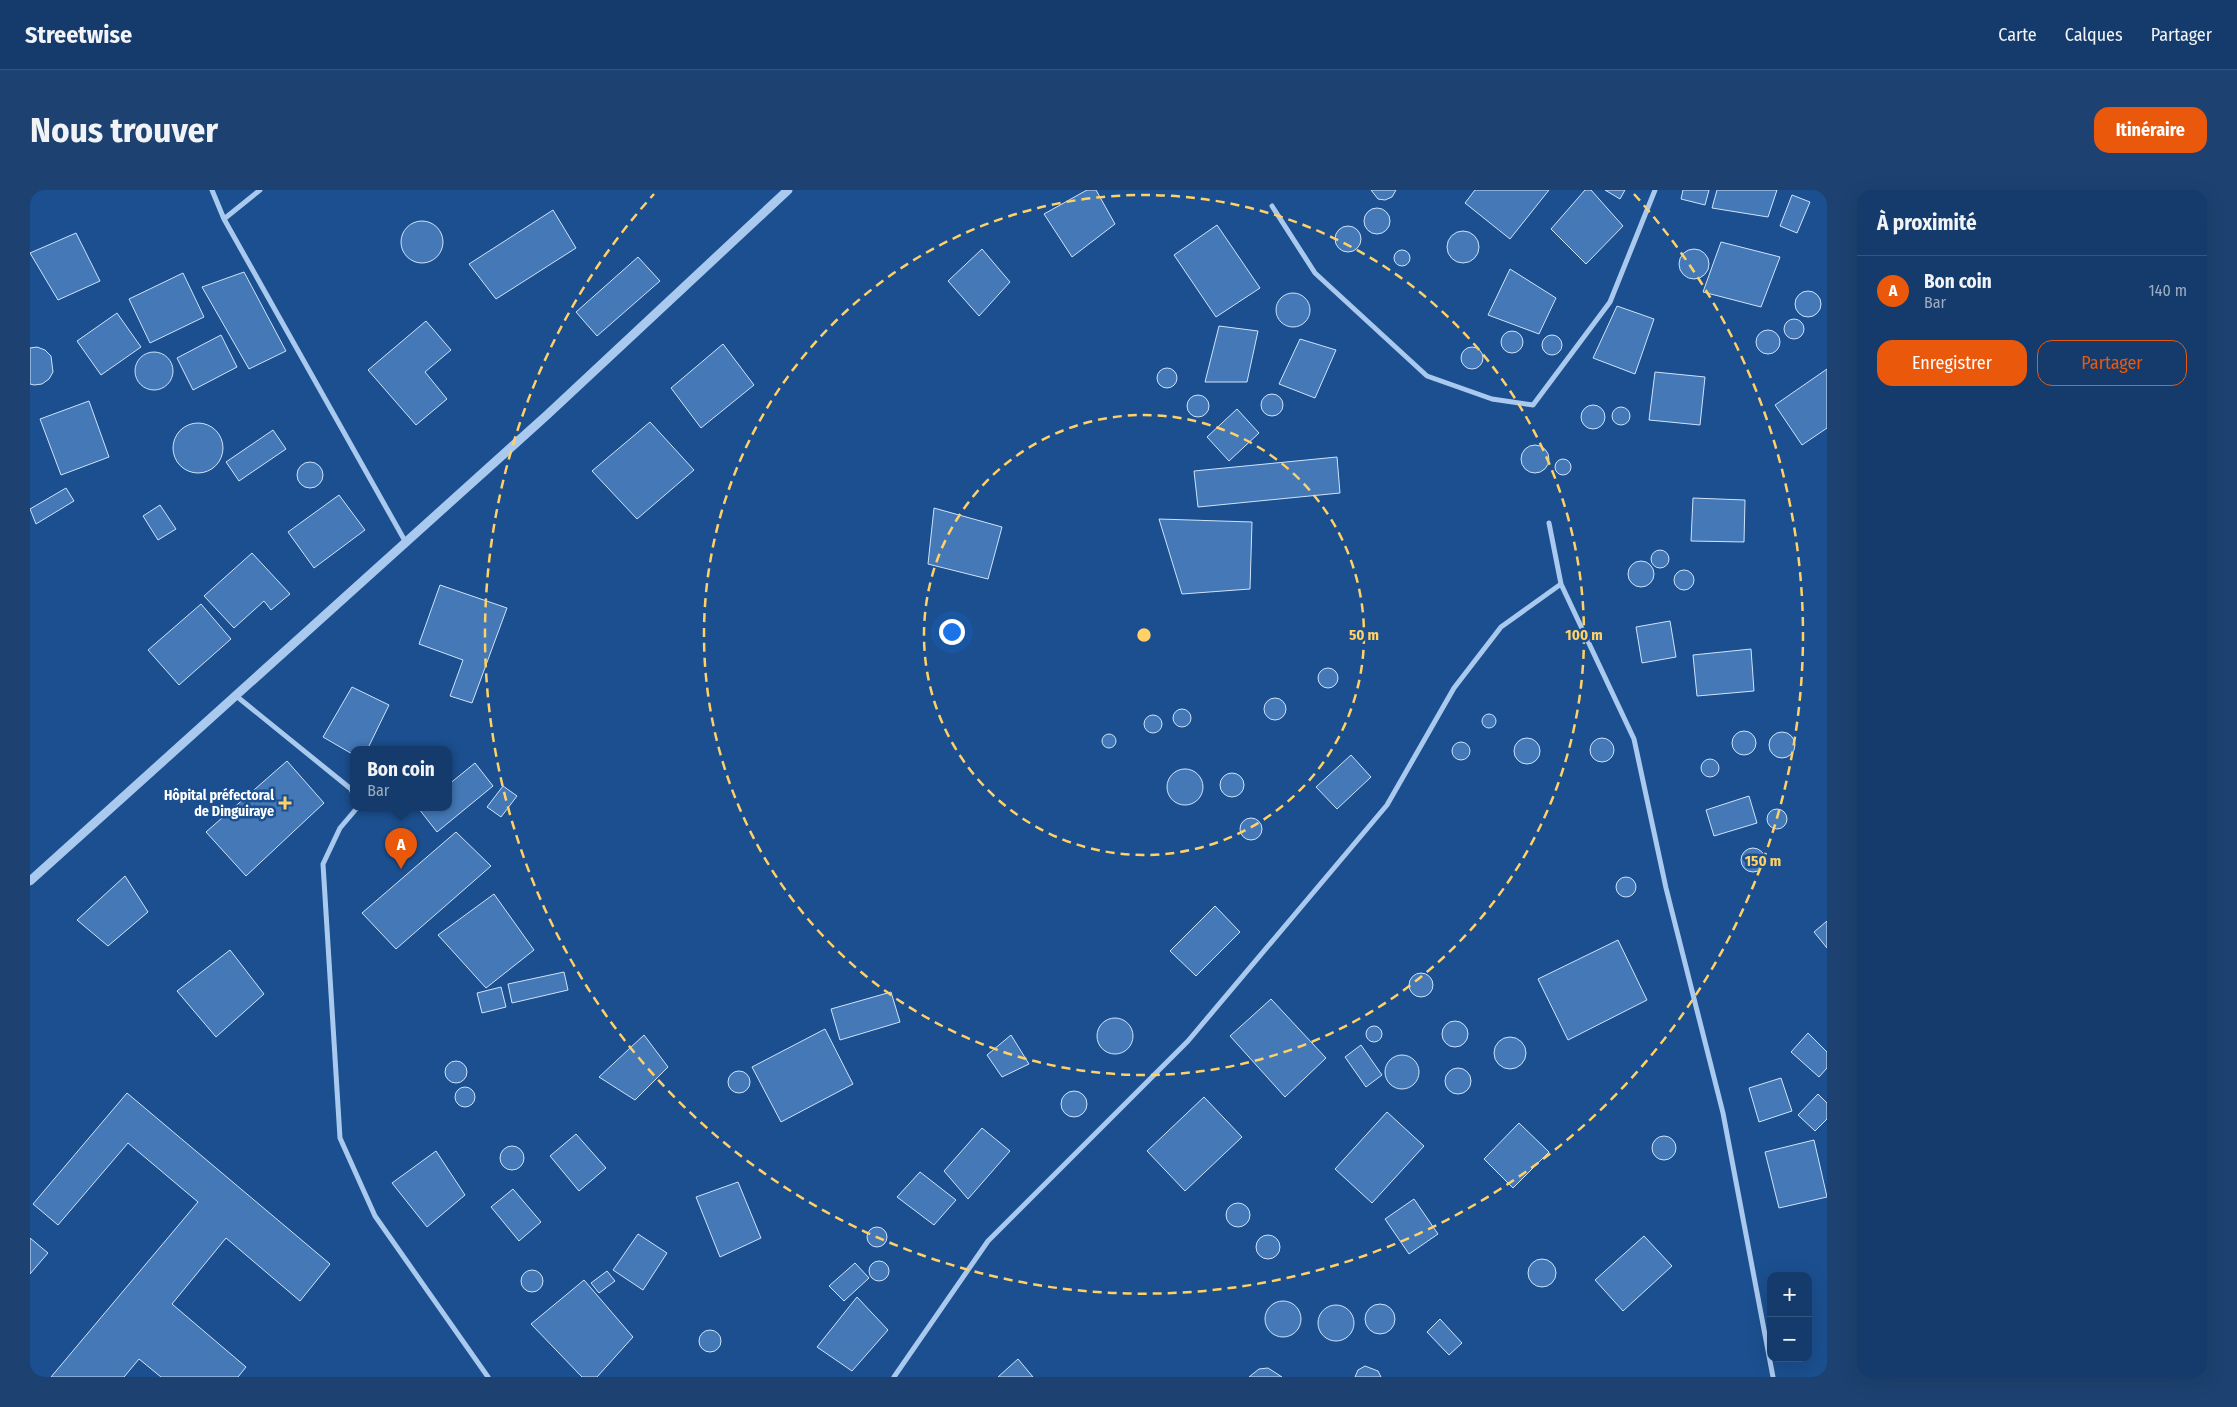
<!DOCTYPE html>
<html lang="fr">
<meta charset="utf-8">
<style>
:root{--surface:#143b6b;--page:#1d4271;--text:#f1f3f6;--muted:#9dadc1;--line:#33557e;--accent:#ea580c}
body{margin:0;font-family:"Fira Sans Condensed",sans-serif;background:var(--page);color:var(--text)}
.controls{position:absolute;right:15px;bottom:15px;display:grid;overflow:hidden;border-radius:10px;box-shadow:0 5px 20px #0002}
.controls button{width:45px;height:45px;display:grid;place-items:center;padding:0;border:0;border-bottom:1px solid var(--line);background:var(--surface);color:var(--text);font:25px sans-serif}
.you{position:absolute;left:921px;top:441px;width:18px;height:18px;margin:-12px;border:4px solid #fff;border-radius:50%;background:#1a73e8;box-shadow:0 0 0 8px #1a73e833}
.badge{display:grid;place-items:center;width:32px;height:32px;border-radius:50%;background:var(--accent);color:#fff;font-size:16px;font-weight:700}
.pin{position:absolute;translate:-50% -41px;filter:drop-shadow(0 1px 2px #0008)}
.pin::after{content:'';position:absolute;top:26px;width:18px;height:15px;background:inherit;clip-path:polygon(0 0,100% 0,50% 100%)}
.popup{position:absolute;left:320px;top:556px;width:102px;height:65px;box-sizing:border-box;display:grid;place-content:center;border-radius:10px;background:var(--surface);filter:drop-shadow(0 1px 4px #0005);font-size:16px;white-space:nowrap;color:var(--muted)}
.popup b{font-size:19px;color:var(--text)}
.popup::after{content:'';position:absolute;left:50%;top:100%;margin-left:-10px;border:10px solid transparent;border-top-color:var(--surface)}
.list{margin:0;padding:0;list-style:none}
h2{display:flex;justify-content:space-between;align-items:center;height:65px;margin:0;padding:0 20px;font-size:21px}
h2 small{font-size:16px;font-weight:400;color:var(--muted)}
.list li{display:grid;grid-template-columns:32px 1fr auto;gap:15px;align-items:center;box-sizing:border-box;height:70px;padding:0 20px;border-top:1px solid var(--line)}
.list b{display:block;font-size:19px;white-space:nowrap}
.list p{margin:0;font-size:16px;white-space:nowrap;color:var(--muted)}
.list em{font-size:16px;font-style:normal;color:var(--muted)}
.actions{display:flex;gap:10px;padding:15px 20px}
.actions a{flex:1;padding:11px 0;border:1px solid var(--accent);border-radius:15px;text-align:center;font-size:18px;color:var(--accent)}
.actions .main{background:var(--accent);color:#fff}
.map{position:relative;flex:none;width:1797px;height:1187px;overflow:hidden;border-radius:15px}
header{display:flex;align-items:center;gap:30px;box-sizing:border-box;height:70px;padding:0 25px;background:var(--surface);border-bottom:1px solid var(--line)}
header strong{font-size:24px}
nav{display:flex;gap:28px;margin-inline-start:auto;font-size:18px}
.intro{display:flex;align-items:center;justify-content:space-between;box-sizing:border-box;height:120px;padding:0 30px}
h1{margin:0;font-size:35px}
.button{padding:12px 22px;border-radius:15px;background:var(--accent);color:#fff;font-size:18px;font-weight:700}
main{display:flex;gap:30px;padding:0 30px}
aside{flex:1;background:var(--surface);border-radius:15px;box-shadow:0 5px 20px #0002}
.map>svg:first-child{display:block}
.building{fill:#4478b7;stroke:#cfe3fa}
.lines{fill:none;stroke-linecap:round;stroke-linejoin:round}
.minor{stroke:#a9c9ee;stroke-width:5}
.tertiary{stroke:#a9c9ee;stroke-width:9}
.ring{fill:none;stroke:#ffd166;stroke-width:2.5;stroke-dasharray:9 6}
.poi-dot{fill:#ffd166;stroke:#1b4f8f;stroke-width:2}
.labels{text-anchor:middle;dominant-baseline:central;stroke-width:5;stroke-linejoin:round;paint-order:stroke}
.poi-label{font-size:14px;font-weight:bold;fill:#fff;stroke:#1b4f8f;text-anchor:end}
.centre{fill:#ffd166;stroke:#1b4f8f;stroke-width:2.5}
.ring-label{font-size:15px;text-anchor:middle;font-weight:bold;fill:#ffd166;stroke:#1b4f8f;stroke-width:5;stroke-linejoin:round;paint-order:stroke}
</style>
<header>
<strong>Streetwise</strong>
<nav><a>Carte</a><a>Calques</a><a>Partager</a></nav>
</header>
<div class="intro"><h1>Nous trouver</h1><a class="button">Itinéraire</a></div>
<main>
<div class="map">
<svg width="1797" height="1187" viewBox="0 0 1797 1187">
<rect width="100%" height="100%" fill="#1b4f8f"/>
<path class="building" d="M1057,0H1066L1085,34L1042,67L1014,24Z
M1341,0H1366L1362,7L1355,10L1348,9Z
M1445,0H1519L1480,49L1435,13Z
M1555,0H1561L1593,36L1556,74L1521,39Z
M1575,0H1595L1590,9Z
M1653,0H1679L1675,15L1651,9Z
M1687,0H1747L1738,27L1682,18Z
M1762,5L1780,12L1767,43L1750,36Z
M1334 31a13 13 0 1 1 26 0a13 13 0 1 1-26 0Z
M523,20L546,58L466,109L439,74Z
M371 52a21 21 0 1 1 42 0a21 21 0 1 1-42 0Z
M1187,35L1230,98L1186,127L1144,65Z
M1305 49a13 13 0 1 1 26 0a13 13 0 1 1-26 0Z
M1417 57a16 16 0 1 1 32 0a16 16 0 1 1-32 0Z
M46,43L70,91L28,110L0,63Z
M1691,52L1750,67L1731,117L1673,102Z
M1649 74a15 15 0 1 1 30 0a15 15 0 1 1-30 0Z
M952,59L980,92L949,126L918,91Z
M1364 68a8 8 0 1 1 16 0a8 8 0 1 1-16 0Z
M608,67L630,91L567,146L546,122Z
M1480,79L1526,108L1509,144L1458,125Z
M214,82L256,161L219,179L172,97Z
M153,83L174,127L120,153L99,109Z
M1765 114a13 13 0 1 1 26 0a13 13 0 1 1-26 0Z
M1246 120a17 17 0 1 1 34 0a17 17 0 1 1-34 0Z
M1587,116L1624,129L1605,184L1563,168Z
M87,123L111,157L71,185L47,151Z
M1754 139a10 10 0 1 1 20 0a10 10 0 1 1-20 0Z
M396,131L421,160L395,182L417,209L386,235L338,180Z
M1189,136L1228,141L1217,192H1175Z
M1726 152a12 12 0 1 1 24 0a12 12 0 1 1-24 0Z
M1471 152a11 11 0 1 1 22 0a11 11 0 1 1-22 0Z
M191,145L207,177L163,200L147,168Z
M1512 155a10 10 0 1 1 20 0a10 10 0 1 1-20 0Z
M1270,149L1306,160L1285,208L1249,194Z
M693,154L724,195L671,238L641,198Z
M1431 168a11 11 0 1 1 22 0a11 11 0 1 1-22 0Z
M7,157L15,160L21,166L23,182L19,189L12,194L4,195L0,194V158Z
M105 181a19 19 0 1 1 38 0a19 19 0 1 1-38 0Z
M1127 188a10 10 0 1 1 20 0a10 10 0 1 1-20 0Z
M1797,179V238L1772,255L1745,215Z
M1625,182L1675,187L1670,235L1619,230Z
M1231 215a11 11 0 1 1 22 0a11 11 0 1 1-22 0Z
M1157 216a11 11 0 1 1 22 0a11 11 0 1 1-22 0Z
M59,211L79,267L31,285L10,229Z
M1551 227a12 12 0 1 1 24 0a12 12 0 1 1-24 0Z
M1582 226a9 9 0 1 1 18 0a9 9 0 1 1-18 0Z
M1207,219L1229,243L1199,271L1177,247Z
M620,232L664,280L607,329L562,281Z
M143 258a25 25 0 1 1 50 0a25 25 0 1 1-50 0Z
M243,240L256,259L209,291L196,272Z
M1491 269a14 14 0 1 1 28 0a14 14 0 1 1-28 0Z
M1307,267L1310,303L1168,317L1164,281Z
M1525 277a8 8 0 1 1 16 0a8 8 0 1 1-16 0Z
M267 285a13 13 0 1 1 26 0a13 13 0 1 1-26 0Z
M36,298L44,311L6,334L0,319Z
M309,305L335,340L284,378L258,342Z
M1663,308L1715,310L1714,352L1661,351Z
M130,315L146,339L128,350L113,326Z
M904,318L972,337L958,389L898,374Z
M1129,329L1222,332L1220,399L1152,404Z
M1621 369a9 9 0 1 1 18 0a9 9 0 1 1-18 0Z
M222,363L260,404L241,420L234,411L204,438L174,406Z
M1598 384a13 13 0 1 1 26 0a13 13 0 1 1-26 0Z
M1644 390a10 10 0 1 1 20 0a10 10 0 1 1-20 0Z
M410,395L477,418L442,513L420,506L433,470L389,454Z
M171,414L201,449L149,495L118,460Z
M1640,431L1646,467L1612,473L1606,437Z
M1721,459L1724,501L1667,506L1663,465Z
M1288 488a10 10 0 1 1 20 0a10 10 0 1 1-20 0Z
M322,497L359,515L337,560H324V565L293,547Z
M1234 519a11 11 0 1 1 22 0a11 11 0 1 1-22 0Z
M1143 528a9 9 0 1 1 18 0a9 9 0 1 1-18 0Z
M1452 531a7 7 0 1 1 14 0a7 7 0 1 1-14 0Z
M1114 534a9 9 0 1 1 18 0a9 9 0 1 1-18 0Z
M1702 553a12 12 0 1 1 24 0a12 12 0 1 1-24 0Z
M1739 555a13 13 0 1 1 26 0a13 13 0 1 1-26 0Z
M1072 551a7 7 0 1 1 14 0a7 7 0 1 1-14 0Z
M1484 561a13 13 0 1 1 26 0a13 13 0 1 1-26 0Z
M1560 560a12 12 0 1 1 24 0a12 12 0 1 1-24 0Z
M1422 561a9 9 0 1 1 18 0a9 9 0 1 1-18 0Z
M1321,565L1341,587L1307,619L1286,597Z
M1671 578a9 9 0 1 1 18 0a9 9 0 1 1-18 0Z
M257,571L294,613L216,686L176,642Z
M445,573L463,596L407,642L389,619L418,618V595Z
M1137 597a18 18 0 1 1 36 0a18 18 0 1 1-36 0Z
M1190 595a12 12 0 1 1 24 0a12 12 0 1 1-24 0Z
M473,596L487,606L471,627L457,617Z
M1719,606L1727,633L1684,646L1676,620Z
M1737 629a10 10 0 1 1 20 0a10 10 0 1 1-20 0Z
M1210 639a11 11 0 1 1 22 0a11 11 0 1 1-22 0Z
M426,642L461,676L366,759L332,723Z
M1711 670a12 12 0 1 1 24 0a12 12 0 1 1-24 0Z
M95,686L118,722L78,756L47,730Z
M1586 697a10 10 0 1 1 20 0a10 10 0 1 1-20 0Z
M464,704L504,760L456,798L408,745Z
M1185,716L1210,742L1166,786L1140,761Z
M1797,731V758L1784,742Z
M1588,750L1617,810L1538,850L1508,789Z
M200,760L234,804L186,847L147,801Z
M534,782L538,800L482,813L478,794Z
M1379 795a12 12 0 1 1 24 0a12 12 0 1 1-24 0Z
M471,797L476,817L452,823L447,803Z
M861,802L870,832L810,850L801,819Z
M1241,809L1296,868L1255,907L1200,846Z
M1067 846a18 18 0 1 1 36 0a18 18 0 1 1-36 0Z
M1412 844a13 13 0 1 1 26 0a13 13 0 1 1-26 0Z
M1336 844a8 8 0 1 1 16 0a8 8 0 1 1-16 0Z
M795,839L823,894L751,932L722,877Z
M1778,843L1797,862V878L1789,887L1761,862Z
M614,845L638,877L605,910L569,887Z
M981,845L999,874L972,887L957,865Z
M1464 863a16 16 0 1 1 32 0a16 16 0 1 1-32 0Z
M1331,855L1352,885L1336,897L1315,867Z
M1355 882a17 17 0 1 1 34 0a17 17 0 1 1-34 0Z
M415 882a11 11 0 1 1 22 0a11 11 0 1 1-22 0Z
M1415 891a13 13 0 1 1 26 0a13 13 0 1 1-26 0Z
M698 892a11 11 0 1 1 22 0a11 11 0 1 1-22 0Z
M1751,888L1762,921L1729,932L1719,898Z
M425 907a10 10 0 1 1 20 0a10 10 0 1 1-20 0Z
M1031 914a13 13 0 1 1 26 0a13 13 0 1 1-26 0Z
M97,903L300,1074L270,1111L196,1048L142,1114L216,1177L208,1187H131L109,1169L94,1187H21L168,1012L98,953L28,1035L3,1014Z
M1788,904L1797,913V929L1785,941L1768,925Z
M1174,907L1212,947L1155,1001L1117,961Z
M1357,922L1394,956L1342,1013L1305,979Z
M1489,933L1519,962L1483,998L1454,969Z
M952,938L980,961L938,1009L914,981Z
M546,944L576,978L549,1001L520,966Z
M1622 958a12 12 0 1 1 24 0a12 12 0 1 1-24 0Z
M1784,950L1797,1007L1749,1018L1735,962Z
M470 968a12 12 0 1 1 24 0a12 12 0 1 1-24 0Z
M406,961L435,1005L397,1037L362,993Z
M890,982L926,1010L904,1035L867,1007Z
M708,992L731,1048L690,1067L666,1007Z
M483,999L511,1032L489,1051L461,1017Z
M1384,1009L1408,1044L1379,1064L1355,1029Z
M1196 1025a12 12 0 1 1 24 0a12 12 0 1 1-24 0Z
M837 1047a10 10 0 1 1 20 0a10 10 0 1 1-20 0Z
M608,1044L637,1063L613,1100L583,1080Z
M1226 1057a12 12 0 1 1 24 0a12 12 0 1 1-24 0Z
M1614,1046L1642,1076L1593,1121L1565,1090Z
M0,1048L18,1063L0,1084Z
M1498 1083a14 14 0 1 1 28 0a14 14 0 1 1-28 0Z
M839 1081a10 10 0 1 1 20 0a10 10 0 1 1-20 0Z
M825,1073L839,1088L814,1111L799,1096Z
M491 1091a11 11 0 1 1 22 0a11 11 0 1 1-22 0Z
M577,1081L585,1091L569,1103L561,1093Z
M554,1090L603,1147L567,1187H552L501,1134Z
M827,1107L858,1140L822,1181L787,1157Z
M1235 1129a18 18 0 1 1 36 0a18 18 0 1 1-36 0Z
M1335 1129a15 15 0 1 1 30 0a15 15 0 1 1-30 0Z
M1288 1133a18 18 0 1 1 36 0a18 18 0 1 1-36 0Z
M1410,1129L1432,1153L1419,1165L1397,1142Z
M669 1151a11 11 0 1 1 22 0a11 11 0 1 1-22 0Z
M988,1169L1003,1187H968L979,1177Z
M1335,1176L1348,1181L1351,1187H1325L1328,1180Z
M1238,1178L1252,1187H1219L1229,1179Z"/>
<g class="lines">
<path class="minor" d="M182,0L194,29L375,351
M1242,16L1285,83L1397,186L1462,209L1503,215L1580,112L1625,0
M194,29L230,0
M1519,333L1531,394L1604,549L1636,698L1693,923L1743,1187
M205,505L321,599L324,606
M327,618L310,638L293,674L310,948L345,1026L458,1187
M864,1187L958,1051L1158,851L1357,615L1424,498L1471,437L1531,394"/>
<path class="tertiary" d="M0,691L517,225L758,0"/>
</g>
<g class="ring">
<circle cx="1114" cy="445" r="220"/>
<circle cx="1114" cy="445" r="440"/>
<path d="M1604 4A659 659 0 1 1 624 4"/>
</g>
<path class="poi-dot" d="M252.5 605.5h5v5h5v5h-5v5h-5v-5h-5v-5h5z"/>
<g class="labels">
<g class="poi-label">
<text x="244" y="605">Hôpital préfectoral<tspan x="244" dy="16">de Dinguiraye</tspan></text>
</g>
</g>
<circle cx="1114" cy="445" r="8" class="centre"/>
<g class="ring-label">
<text x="1334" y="450">50 m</text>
<text x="1554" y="450">100 m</text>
<text x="1733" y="676">150 m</text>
</g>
</svg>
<div class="controls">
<button>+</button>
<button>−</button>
</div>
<div class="you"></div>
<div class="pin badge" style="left:371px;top:679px">A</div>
<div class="popup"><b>Bon coin</b>Bar</div>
</div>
<aside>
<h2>À proximité<small></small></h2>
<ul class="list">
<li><span class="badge">A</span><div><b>Bon coin</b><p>Bar</p></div><em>140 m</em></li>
</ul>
<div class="actions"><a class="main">Enregistrer</a><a>Partager</a></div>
</aside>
</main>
